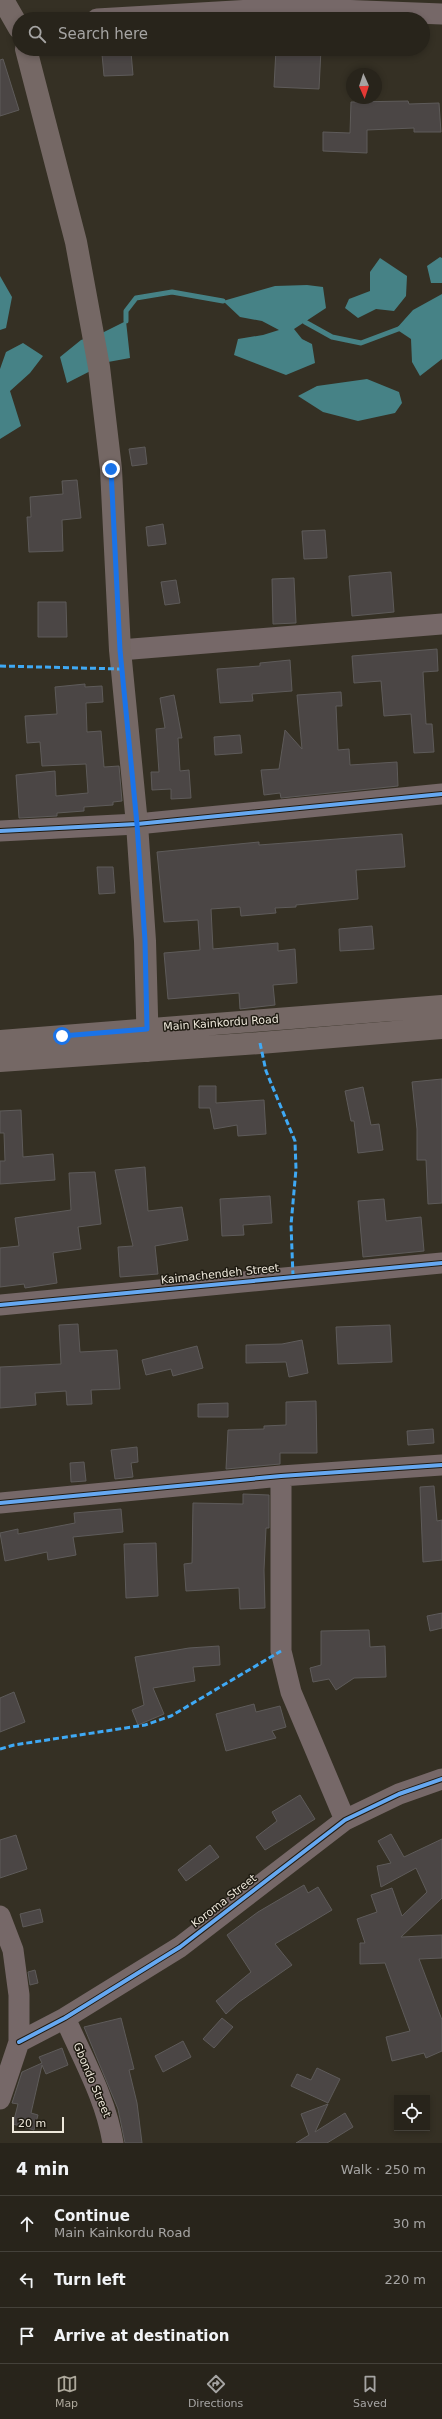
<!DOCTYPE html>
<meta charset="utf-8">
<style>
:root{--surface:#28241b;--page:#302c24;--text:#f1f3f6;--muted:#a5a4a3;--line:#44413a;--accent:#ada89b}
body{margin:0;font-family:"DejaVu Sans",sans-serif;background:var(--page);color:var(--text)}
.controls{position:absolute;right:12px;bottom:12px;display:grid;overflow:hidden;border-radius:0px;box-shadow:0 2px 6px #0003}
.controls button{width:36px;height:36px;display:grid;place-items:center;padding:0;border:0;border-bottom:1px solid var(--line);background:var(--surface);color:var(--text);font:20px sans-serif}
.compass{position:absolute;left:346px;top:68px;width:36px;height:36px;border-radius:50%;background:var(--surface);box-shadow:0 2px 6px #0003;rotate:177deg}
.scale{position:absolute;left:12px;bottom:10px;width:52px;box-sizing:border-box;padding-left:4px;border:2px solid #eee8db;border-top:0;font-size:11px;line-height:14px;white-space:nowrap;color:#eee8db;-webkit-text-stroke:3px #1f1b12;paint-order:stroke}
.stop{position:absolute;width:12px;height:12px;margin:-9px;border:3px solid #1a73e8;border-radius:50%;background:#fff}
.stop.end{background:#1a73e8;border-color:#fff;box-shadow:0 1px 4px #0008}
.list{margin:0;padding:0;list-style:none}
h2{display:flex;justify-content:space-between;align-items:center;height:52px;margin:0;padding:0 16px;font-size:17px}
h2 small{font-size:13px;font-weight:400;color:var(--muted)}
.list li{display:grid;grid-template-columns:26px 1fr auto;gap:12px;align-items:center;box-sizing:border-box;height:56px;padding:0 16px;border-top:1px solid var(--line)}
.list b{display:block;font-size:15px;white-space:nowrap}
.list p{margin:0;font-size:13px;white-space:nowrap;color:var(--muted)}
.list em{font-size:13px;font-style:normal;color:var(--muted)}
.icon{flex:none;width:22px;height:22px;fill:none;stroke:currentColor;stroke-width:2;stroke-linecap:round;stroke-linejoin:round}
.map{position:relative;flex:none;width:442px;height:2143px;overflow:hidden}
.search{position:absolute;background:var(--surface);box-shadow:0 2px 6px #0003;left:12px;right:12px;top:12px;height:44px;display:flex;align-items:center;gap:10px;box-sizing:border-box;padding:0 14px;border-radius:22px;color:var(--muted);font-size:15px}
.sheet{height:220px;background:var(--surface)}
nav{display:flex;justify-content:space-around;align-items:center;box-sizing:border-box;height:56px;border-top:1px solid var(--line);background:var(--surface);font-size:11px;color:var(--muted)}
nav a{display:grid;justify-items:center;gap:2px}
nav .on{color:var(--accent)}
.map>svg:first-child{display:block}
.water{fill:#468286}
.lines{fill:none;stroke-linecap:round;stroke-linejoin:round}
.stream{stroke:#468286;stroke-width:5}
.building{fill:#4b4645;stroke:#5e5b5a}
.minor{stroke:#766868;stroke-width:21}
.major{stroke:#756865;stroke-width:22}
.quiet{stroke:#3fa9f5;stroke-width:3;stroke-dasharray:6 3;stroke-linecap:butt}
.cycleway-casing{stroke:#1f1b12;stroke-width:6}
.cycleway{stroke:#66a8f1;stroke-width:4}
.route{stroke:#1a73e8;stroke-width:5}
.labels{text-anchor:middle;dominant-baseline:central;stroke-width:3;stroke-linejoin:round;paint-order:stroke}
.street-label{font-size:11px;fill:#eee8db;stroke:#1f1b12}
</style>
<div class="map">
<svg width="442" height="2143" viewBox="0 0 442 2143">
<rect width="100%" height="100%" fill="#353024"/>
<path class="water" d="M440,257L442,258V283H431L427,266Z
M380,258L407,276L406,296L394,311L376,309L358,318L345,308L349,299L370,291V272Z
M0,276L12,297L6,328L0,330Z
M307,285L323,287L326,308L294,329L302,339L312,344L315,363L286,375L234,355L238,339L263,335L279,330L262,321L240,317L223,301L275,286Z
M442,294V359L420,376L412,362L411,339L396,329L413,310Z
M126,321L130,358L108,362L67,383L60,357L81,340L100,334Z
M23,343L43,356L30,373L10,391L21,426L0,439V369L6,352Z
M367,379L399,392L402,403L395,413L358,421L323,412L298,396L317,386Z"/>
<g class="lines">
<path class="stream" d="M126,321V311L136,298L172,292L223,301
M305,322L332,337L361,343L401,328"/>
</g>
<path class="building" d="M276,49H321L319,89L274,87Z
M131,52L133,75L104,76L102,54Z
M3,59L19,110L0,116V60Z
M408,101L409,104L439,103L441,132H414V128L367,130V153L323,151V132L350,133L351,102Z
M145,447L147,464L132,466L129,449Z
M77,480L81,518L62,520L63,551L29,552L27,517H31L30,497L63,494L62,481Z
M163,524L166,544L148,546L146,527Z
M325,530L327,558L304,559L302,531Z
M391,572L394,612L352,616L349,576Z
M294,578L296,623L273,624L272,579Z
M176,580L180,603L165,605L161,582Z
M38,602H66L67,637H38Z
M437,649L438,671L423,672L426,724H432L434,752L414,753L411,714L384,716L381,681L354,683L352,656Z
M290,660L292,691L252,694L253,701L220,703L217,669L260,666V663Z
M85,684V687L102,686L103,702L86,703L87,732L101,731L104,767L119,766L122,801L113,802V805L84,807V811L57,813V816L19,818L16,775L55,771L56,796L88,793L86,764L42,766L40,742L27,743L25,716L57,714L55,687Z
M341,692L342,706H336L338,750L349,749L350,765L397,762L398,786L281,798L280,793L264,795L261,770L279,769L285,730L302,749L297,695Z
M174,695L182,738H178L180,771L189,770L191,798L171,799V789L152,790L151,772H159L156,729L165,728L160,698Z
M240,735L242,753L215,755L214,737Z
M402,834L405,867L356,870L358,899L296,905V907L275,908L276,913L241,916L240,907L211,909L213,949L278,943V951L295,949L297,983L273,985L275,1005L240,1009L239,993L168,999L164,953L200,950L198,920L164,922L157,852L259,842V845Z
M97,867H113L115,893L99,894Z
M372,926L374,949L340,951L339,929Z
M442,1079V1203L428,1204L426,1160H417V1129L412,1082Z
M199,1086H216V1103L264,1100L266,1134L238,1136L237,1125L214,1129L210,1108H199Z
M363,1087L371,1125L379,1124L383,1150L358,1153L354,1121H351L345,1091Z
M21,1110L23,1157L53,1154L55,1180L0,1184V1161H5L4,1133H0V1111Z
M145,1167L148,1211L182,1207L188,1240L155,1246L158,1274L120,1277L118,1247L133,1246L115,1170Z
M95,1172L101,1224L78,1227L81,1249L53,1253L57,1283L25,1288L24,1284L0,1287V1248L19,1246L15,1218L71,1210L69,1173Z
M270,1196L272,1223L243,1225L244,1235L222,1236L220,1199Z
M384,1199L386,1221L421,1217L424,1251L363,1257L358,1201Z
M78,1324L80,1352L117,1350L120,1389L91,1390L92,1404L67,1405L66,1391L35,1393L36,1405L0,1408V1367L61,1364L59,1325Z
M390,1325L392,1362L338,1364L336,1327Z
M302,1340L308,1373L289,1377L286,1362L246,1363V1345L282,1344Z
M197,1346L203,1368L173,1376L171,1369L146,1375L142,1360Z
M316,1401L317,1453H280V1464L226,1469L228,1430L264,1429V1426L286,1425V1402Z
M228,1403V1417H198V1404Z
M433,1429L434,1443L408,1445L407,1431Z
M137,1447L138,1462L131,1463L133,1477L115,1479L111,1450Z
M84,1462L86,1481L71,1482L70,1463Z
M434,1486L437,1521L442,1520V1560L423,1562L420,1487Z
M243,1494L269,1495V1528H266L264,1570L265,1608L240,1609L239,1588L186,1591L184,1564L192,1563L193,1503L243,1504Z
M121,1509L123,1532L73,1537L76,1555L48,1560L47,1552L5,1561L0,1533L18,1529V1534L75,1523L74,1513Z
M156,1543L158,1596L126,1598L124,1544Z
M442,1613V1628L430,1631L427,1616Z
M369,1630L370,1647L385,1646L386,1677L354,1678L336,1690L329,1679L313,1682L310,1668L321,1665V1631Z
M219,1646L220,1665L193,1667L195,1681L153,1688L164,1714L138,1725L132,1710L144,1705L135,1657L189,1648Z
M14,1692L25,1722L0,1732V1698Z
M254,1704L256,1712L280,1706L286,1727L272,1731L276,1738L226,1751L216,1714Z
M300,1795L315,1819L265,1850L256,1837L277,1821L272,1812Z
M391,1834L404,1857L442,1839V1898L401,1937L442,1935V1958L419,1959L442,2020V2051L426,2058L424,2053L392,2061L386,2037L410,2031L385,1963L360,1964V1943H365L357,1919L377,1912L371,1895L392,1888L402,1916L427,1892L416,1868L381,1887L377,1866L391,1863L378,1841Z
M16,1835L27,1869L0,1878V1840Z
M210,1845L219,1857L186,1881L178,1870Z
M304,1885L308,1893L318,1887L332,1910L275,1944L292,1965L239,2002L226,2014L216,2001L251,1972L227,1935L258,1912Z
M40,1909L43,1922L23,1927L20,1914Z
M35,1970L38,1983L30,1985L28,1972Z
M121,2018L134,2069L129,2070L137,2103L142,2143H125L118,2109L84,2027Z
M222,2018L233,2027L214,2048L203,2039Z
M183,2041L191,2057L163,2072L155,2056Z
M62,2048L68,2065L46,2074L42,2065L31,2113L38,2115L34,2130L13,2124L18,2104L12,2103L22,2072L42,2063L39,2057Z
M317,2068L340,2079L328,2103L291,2086L297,2074L311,2080Z
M328,2104L315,2132L345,2113L353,2127L327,2143H296L309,2135L301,2114Z"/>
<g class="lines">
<path class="minor" d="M97,19L286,8L442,14
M120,650L442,624
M0,831L137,824L442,794
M0,1305L442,1263
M281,1476V1651L291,1692L345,1820
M0,1503L281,1476L442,1465
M0,1916L13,1950L19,1995V2042L0,2099
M65,2018C83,2059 106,2099 113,2143
M19,2042L65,2018L180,1947L345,1820L399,1794L442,1779"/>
<path class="major" d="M3,0L19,28
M26,49L76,242L99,367L111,469L120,650L137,824L145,941L148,1051
M0,1041L442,1006
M0,1061L260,1043L442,1028"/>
<path class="quiet" d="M0,666L122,669
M260,1043L266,1071L295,1141L296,1169L291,1225L293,1276
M0,1749L14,1745L145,1725L171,1716L281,1651"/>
<g class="cycleway-casing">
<path id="cycleway" d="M0,831L137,824L442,794
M0,1305L442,1263
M0,1503L281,1476L442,1465
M19,2042L65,2018L180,1947L345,1820L399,1794L442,1779"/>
</g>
<use href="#cycleway" class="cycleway"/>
</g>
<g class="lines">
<path class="route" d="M62,1036L147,1029L145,941L137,824L120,650L111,469"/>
</g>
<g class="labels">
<g class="street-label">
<text transform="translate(221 1023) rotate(-4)">Main Kainkordu Road</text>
<text transform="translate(220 1274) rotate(-6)">Kaimachendeh Street</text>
<text transform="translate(224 1901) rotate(-38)">Koroma Street</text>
<text transform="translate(92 2080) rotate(67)">Gbondo Street</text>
</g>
</g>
</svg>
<div class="controls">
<button><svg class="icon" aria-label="locate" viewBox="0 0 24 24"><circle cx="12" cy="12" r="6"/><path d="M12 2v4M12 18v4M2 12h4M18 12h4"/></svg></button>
</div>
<svg class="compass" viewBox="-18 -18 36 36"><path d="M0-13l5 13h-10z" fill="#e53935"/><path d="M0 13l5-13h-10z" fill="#a5a4a3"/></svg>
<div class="scale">20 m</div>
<div class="stop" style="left:62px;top:1036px"></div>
<div class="stop end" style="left:111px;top:469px"></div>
<div class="search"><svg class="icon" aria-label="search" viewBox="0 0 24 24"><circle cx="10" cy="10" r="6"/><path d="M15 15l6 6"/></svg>Search here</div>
</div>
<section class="sheet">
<h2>4 min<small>Walk · 250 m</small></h2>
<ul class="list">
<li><svg class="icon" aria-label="ahead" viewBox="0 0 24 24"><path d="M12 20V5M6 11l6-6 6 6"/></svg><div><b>Continue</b><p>Main Kainkordu Road</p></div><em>30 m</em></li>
<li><svg class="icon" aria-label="left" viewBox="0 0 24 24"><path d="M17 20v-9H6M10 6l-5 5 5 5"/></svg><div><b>Turn left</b></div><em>220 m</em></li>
<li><svg class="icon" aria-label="arrive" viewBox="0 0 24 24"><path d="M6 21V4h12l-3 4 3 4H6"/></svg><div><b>Arrive at destination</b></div></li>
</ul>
</section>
<nav>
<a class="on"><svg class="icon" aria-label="map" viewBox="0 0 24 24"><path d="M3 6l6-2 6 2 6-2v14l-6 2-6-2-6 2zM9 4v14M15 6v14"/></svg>Map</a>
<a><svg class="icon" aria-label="directions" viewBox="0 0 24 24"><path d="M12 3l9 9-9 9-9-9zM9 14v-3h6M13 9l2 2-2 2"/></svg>Directions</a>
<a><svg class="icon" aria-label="saved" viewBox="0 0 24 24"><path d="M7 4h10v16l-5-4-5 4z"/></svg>Saved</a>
</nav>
